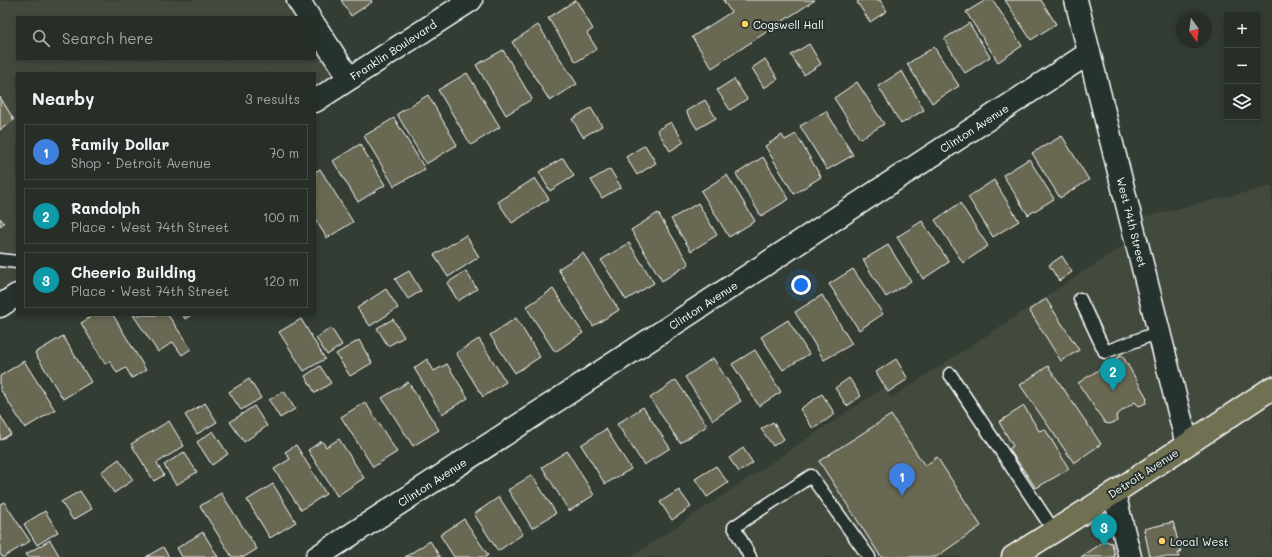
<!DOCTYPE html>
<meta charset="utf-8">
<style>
:root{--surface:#262e27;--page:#2e362f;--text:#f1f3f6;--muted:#a4a8a7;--line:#424a44;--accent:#bca0f2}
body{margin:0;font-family:Mali,sans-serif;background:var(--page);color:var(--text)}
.controls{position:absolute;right:12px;top:12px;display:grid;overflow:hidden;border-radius:0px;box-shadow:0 2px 6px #0003}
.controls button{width:36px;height:36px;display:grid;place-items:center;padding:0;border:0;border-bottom:1px solid var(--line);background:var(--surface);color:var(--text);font:20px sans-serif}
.compass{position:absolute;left:1176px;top:12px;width:36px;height:36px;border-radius:50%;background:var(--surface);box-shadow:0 2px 6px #0003;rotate:166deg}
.you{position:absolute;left:801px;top:285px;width:14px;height:14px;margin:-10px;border:3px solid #fff;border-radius:50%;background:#1a73e8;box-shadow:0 0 0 6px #1a73e833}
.badge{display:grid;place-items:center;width:26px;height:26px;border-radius:50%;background:var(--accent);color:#fff;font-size:13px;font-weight:700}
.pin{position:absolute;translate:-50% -33px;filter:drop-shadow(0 1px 2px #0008)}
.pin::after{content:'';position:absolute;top:21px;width:14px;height:12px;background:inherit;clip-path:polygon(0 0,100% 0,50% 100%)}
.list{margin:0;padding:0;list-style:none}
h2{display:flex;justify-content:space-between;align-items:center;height:52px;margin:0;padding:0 16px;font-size:17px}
h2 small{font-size:13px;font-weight:400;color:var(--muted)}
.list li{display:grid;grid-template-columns:26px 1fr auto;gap:12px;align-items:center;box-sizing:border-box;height:56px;margin:0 8px 8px;padding:0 8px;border:1px solid var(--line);border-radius:0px}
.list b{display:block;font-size:15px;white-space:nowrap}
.list p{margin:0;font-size:13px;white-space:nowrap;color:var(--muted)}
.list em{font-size:13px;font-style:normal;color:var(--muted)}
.icon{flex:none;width:22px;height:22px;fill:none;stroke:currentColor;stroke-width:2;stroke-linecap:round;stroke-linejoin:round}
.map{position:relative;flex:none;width:1272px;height:557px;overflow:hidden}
.search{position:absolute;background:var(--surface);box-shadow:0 2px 6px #0003;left:16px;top:16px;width:300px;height:44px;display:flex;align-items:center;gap:10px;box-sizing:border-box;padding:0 14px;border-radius:0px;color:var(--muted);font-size:15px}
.panel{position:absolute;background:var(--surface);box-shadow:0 2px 6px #0003;left:16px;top:72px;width:300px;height:244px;border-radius:0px}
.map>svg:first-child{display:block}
.built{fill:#434a3d}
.building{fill:#676752;stroke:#fff}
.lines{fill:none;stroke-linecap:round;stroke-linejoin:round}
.lane-casing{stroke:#fff;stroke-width:15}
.street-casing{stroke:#fff;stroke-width:25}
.secondary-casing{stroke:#fff;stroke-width:25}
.primary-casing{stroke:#fff;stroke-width:25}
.lane{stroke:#26332d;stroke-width:12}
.street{stroke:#26332d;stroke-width:22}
.secondary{stroke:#26332d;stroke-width:22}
.primary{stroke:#706f52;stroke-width:22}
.poi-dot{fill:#ffd166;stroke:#26332d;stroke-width:1.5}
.labels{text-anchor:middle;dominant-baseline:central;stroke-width:4;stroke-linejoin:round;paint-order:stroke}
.poi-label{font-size:11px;fill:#fff;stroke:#26332d;text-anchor:start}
.street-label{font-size:11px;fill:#fff;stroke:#26332d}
</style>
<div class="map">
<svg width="1272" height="557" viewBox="0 0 1272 557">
<rect width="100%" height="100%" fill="#333d34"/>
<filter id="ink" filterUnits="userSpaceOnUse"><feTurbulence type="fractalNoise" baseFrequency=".025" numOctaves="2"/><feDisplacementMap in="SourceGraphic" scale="8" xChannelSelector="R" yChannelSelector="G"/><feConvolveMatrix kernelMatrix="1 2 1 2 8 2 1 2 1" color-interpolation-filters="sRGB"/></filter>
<g filter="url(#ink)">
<path class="built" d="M0,0H298L309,17H17V59H315V26L349,78L315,101V73H17V295L0,306Z
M1272,186V557H631L884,387L891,398L1135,238L1131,220Z"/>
<path class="building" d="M341,0H371L372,2L351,16Z
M576,0L593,29L587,33L597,49L576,62L548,18Z
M723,0H815L712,68L692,37L731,12Z
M860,0H880L887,11L870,22L857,2Z
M986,0H993L1022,46L998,62L966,12Z
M1005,0H1041L1056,24L1031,40Z
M969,23L990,57L965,73L944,39Z
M538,25L577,84L550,101L512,42Z
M809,44L821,64L804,75L791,55Z
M934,47L959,86L932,103L907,64Z
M503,50L532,99L506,115L476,65Z
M765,59L778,79L764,88L752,68Z
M902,71L924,110L901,124L878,86Z
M467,73L500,127L471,145L438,90Z
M734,79L747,99L730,110L717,90Z
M857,82L884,124L860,139L834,98Z
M428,95L457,145L426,164L397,114Z
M0,97L14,120L0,130Z
M705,100L716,118L697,129L686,111Z
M591,108L602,126L583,137L572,119Z
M826,111L853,155L827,170L800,126Z
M394,118L425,169L394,186L364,136Z
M671,122L684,142L670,151L657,130Z
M796,134L821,177L794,194L765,146L782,135L785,140Z
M1062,136L1089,180L1060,198L1032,153Z
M360,144L385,185L358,202L333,161Z
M645,145L656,163L637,175L626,157Z
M763,157L789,199L761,216L736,174Z
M563,158L574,176L550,191L539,172Z
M1029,159L1054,199L1028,215L1003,175Z
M320,169L353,222L327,238L315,219V172Z
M610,169L621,187L602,198L591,180Z
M727,175L755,221L729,237L701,191Z
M535,178L549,199L512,223L498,202Z
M994,180L1019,221L993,237L968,197Z
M698,203L717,235L691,251L671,219Z
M960,203L988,246L963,263L935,220Z
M658,213L689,264L662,281L631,230Z
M0,218L4,223L0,226Z
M922,221L949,262L923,279L897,237Z
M466,235L479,257L448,277L434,255Z
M629,243L654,283L626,300L601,260Z
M888,245L911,281L886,297L863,260Z
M583,253L619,310L593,326L558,269Z
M1062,256L1072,272L1059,281L1049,265Z
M853,269L883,314L859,330L829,284Z
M409,271L421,291L408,299L395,279Z
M466,271L477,289L458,301L447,283Z
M386,289L398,308L370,326L357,308Z
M553,289L583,333L555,352L526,307Z
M822,295L852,344L824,360L795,312Z
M1046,299L1079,350L1061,361L1029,310Z
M94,315H113L146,370L132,378L126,368L117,373L110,361L105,364L81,323Z
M133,315H168L191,349L182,355L173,342L158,352Z
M183,315H191L185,319Z
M516,318L540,357L515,373L490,335Z
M301,319L325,359L304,371L279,332Z
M393,319L404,337L388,346L377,328Z
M788,320L809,354L783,370L761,337Z
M331,328L342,345L327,355L316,338Z
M63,336L91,382L63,399L35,353Z
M479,339L506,382L483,397L456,353Z
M359,340L372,363L350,376L336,354Z
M755,350L781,392L759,406L732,364Z
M1122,355L1147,398L1146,403L1139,406L1135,402L1123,410L1116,416L1117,421L1110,424L1105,423L1078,383Z
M713,358L741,401L713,420L685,377Z
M427,359L434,371L447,364L468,398L442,414L414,368Z
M896,359L908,379L888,392L876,372Z
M24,361L55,410L25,428L0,389V376Z
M320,366L331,383L315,393L305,376Z
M1048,366L1101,444L1074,463L1020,385Z
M849,378L861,396L847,406L835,388Z
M249,379L261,398L241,410L229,392Z
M676,380L707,426L680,443L650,398Z
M408,382L439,430L413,446L382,398Z
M284,391L295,409L280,418L269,400Z
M822,394L835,414L813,429L800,409Z
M365,402L397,452L373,467L341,417Z
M205,403L217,422L197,434L185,415Z
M254,406L267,426L244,442L230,422Z
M1024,406L1039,431L1045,429L1069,469L1036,488L1009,449L1013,446L999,422Z
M643,407L670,448L644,465L617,424Z
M0,415L11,434L0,440Z
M891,415L925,466L937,457L981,526L936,557H881L819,461Z
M169,421L184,446L157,463L164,475L154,481L131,444Z
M773,422L784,439L773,446L761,429Z
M606,429L631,469L605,484L581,445Z
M213,431L228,454L212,465L197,442Z
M339,439L364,478L337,496L308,450L322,441L326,447Z
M296,445L326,494L301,510L274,469L290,459L285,452Z
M743,448L753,463L739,472L729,458Z
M567,451L594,495L569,511L542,467Z
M184,452L197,472L176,485L164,465Z
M119,459L133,480L114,493L101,472Z
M716,466L728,483L707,497L695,479Z
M532,475L556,513L532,528L508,490Z
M273,484L296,522L270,538L247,500Z
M679,490L691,507L672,520L660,502Z
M80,491L92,509L73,520L61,502Z
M221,493L257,549L244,557H232L200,506Z
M499,497L523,534L498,551L474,514Z
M4,502L30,541L4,557H2L0,554V504Z
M45,511L58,532L37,545L24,524Z
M464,519L488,555L486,557H454L440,535Z
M1173,522L1181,553H1178L1179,557H1150L1144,529Z
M203,532L218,557H182L177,548Z
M50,540L60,557H28L26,554Z
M430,541L440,557H405Z
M1105,541L1112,543L1115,557H1081Z
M163,547L169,557H146Z"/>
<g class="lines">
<g class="lane-casing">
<path id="lane" d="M0,260L17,262
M1080,299L1105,352L1159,332
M950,374L1054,531
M750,557L734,527L811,476L869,557"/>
</g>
<g class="street-casing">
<path id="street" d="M298,0L309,17
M1076,0L1187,444
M315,26L349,78
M1114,493L1130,557
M317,557L1089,53"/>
</g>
<g class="secondary-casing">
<path id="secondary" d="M315,101L471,0
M0,306L17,295"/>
</g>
<g class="primary-casing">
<path id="primary" d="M1013,557L1114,493L1272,388"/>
</g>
<use href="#lane" class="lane"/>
<use href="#street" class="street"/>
<use href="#secondary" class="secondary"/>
<use href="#primary" class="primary"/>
</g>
</g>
<g class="poi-dot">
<circle cx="745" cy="24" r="4"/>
<circle cx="1162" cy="541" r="4"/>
</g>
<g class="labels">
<g class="poi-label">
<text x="753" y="24">Cogswell Hall</text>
<text x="1170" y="541">Local West</text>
</g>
<g class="street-label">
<text transform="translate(393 50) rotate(-33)">Franklin Boulevard</text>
<text transform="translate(974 128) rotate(-33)">Clinton Avenue</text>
<text transform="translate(1132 222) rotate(76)">West 74th Street</text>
<text transform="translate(703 305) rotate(-33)">Clinton Avenue</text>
<text transform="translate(1143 473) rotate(-33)">Detroit Avenue</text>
<text transform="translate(432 482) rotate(-33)">Clinton Avenue</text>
</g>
</g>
</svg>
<div class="controls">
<button>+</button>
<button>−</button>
<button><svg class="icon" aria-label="layers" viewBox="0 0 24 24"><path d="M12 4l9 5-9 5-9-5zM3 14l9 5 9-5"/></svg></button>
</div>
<svg class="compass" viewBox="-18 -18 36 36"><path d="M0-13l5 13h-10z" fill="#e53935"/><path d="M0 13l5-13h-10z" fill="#a4a8a7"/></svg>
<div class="you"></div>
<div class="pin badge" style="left:902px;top:496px;background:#3f7fe0">1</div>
<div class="pin badge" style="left:1113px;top:391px;background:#0f9aa8">2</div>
<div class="pin badge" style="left:1104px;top:547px;background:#0f9aa8">3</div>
<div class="search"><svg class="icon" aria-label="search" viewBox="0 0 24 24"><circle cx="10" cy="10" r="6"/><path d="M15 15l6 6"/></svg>Search here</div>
<section class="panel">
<h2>Nearby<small>3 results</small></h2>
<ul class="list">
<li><span class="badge" style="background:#3f7fe0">1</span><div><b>Family Dollar</b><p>Shop · Detroit Avenue</p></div><em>70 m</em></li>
<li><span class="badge" style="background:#0f9aa8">2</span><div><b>Randolph</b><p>Place · West 74th Street</p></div><em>100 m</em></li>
<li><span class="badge" style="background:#0f9aa8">3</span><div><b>Cheerio Building</b><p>Place · West 74th Street</p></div><em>120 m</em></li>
</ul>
</section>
</div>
